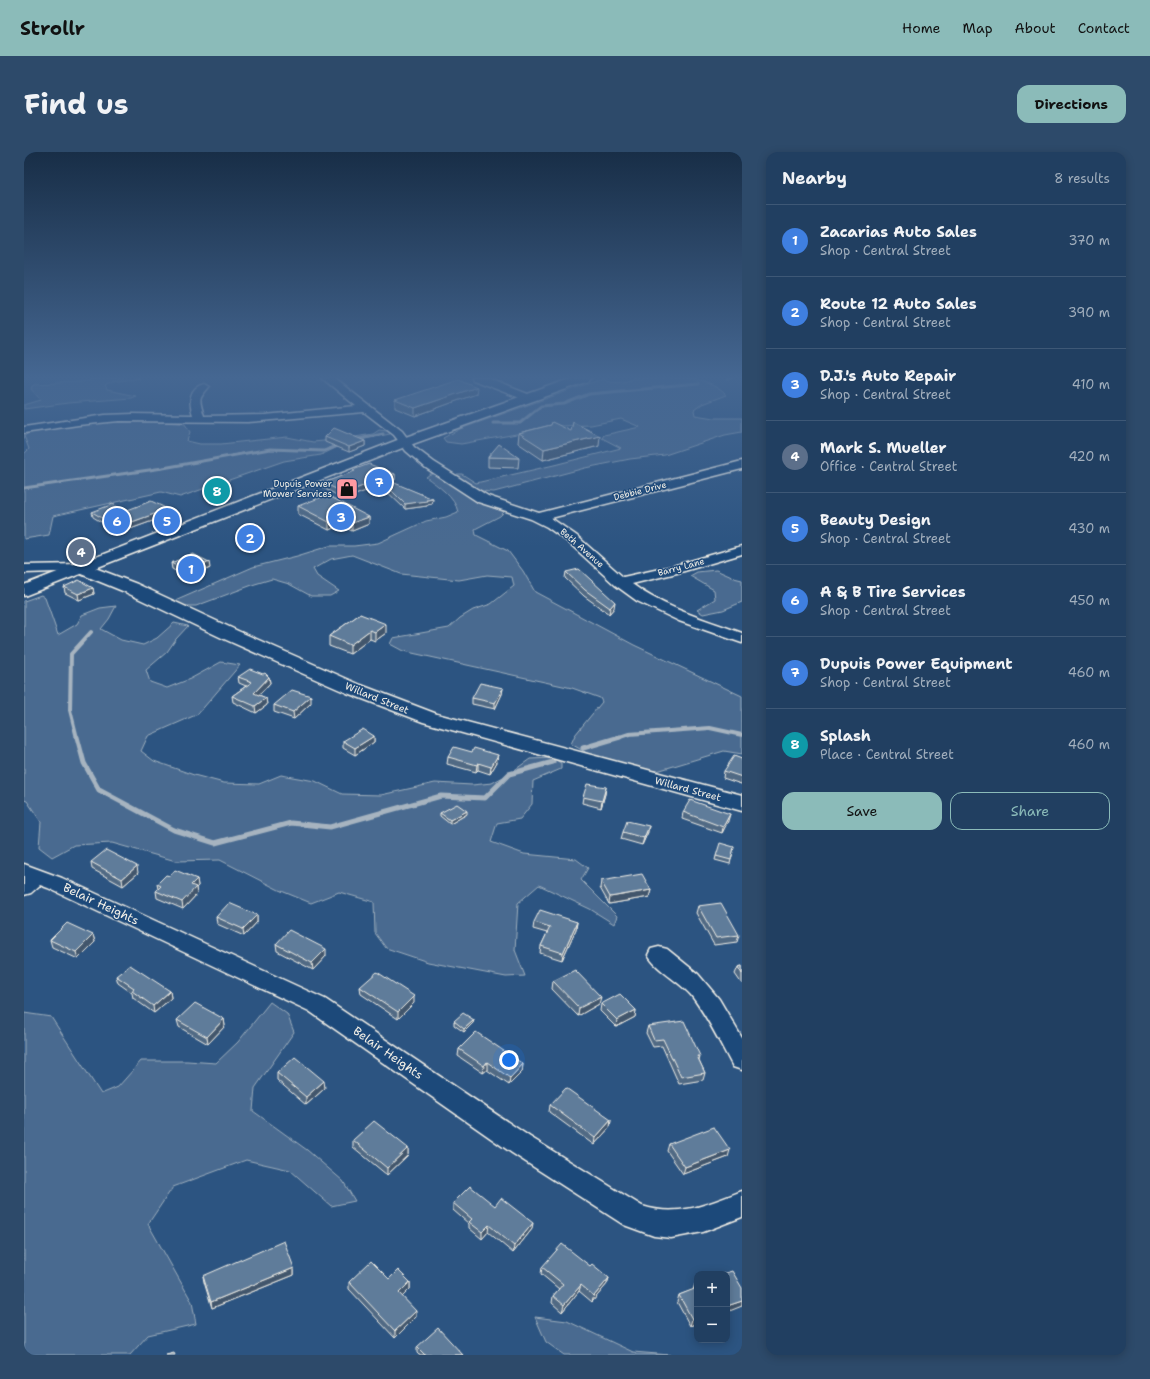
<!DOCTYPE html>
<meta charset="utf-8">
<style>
:root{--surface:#213f61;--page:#2d4a6a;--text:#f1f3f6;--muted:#a2afbd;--line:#3e5876;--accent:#8bbbb9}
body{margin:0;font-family:"Shantell Sans",sans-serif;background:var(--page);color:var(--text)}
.controls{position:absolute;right:12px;bottom:12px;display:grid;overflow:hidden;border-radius:8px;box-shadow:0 2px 10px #0003}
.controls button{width:36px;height:36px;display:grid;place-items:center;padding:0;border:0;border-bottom:1px solid var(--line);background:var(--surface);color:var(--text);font:20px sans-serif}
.you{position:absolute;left:485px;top:908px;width:14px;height:14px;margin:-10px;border:3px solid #fff;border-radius:50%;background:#1a73e8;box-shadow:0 0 0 6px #1a73e833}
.badge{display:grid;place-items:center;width:26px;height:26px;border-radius:50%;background:var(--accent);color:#fff;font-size:13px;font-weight:700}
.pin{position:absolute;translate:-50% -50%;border:2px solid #fff;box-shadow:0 1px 4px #0006}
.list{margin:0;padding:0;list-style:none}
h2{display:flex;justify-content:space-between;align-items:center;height:52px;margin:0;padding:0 16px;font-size:17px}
h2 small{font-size:13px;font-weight:400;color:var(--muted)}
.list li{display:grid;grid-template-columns:26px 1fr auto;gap:12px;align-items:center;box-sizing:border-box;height:72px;padding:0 16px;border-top:1px solid var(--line)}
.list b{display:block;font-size:15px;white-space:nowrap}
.list p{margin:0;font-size:13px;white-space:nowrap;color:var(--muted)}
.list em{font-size:13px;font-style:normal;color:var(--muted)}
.actions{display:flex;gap:8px;padding:12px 16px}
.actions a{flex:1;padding:9px 0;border:1px solid var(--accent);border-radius:12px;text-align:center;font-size:14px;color:var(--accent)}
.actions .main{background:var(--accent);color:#111}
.map{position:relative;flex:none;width:718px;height:1203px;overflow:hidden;border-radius:12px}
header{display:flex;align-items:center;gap:24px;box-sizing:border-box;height:56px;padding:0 20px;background:var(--accent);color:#111}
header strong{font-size:19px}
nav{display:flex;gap:22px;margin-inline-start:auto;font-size:14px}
.intro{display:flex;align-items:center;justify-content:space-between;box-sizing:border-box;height:96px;padding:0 24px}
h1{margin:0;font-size:28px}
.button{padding:10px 18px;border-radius:12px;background:var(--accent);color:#111;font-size:14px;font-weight:700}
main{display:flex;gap:24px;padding:0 24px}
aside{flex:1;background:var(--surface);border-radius:12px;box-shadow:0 2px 10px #0003}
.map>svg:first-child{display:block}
.green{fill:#496b90;stroke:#9eaebc}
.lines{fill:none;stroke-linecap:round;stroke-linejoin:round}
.stream-far2{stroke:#a7b4c0;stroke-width:3}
.stream-far1{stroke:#a7b4c0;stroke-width:4}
.stream{stroke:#a7b4c0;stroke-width:5}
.minor-casing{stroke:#f4f1e8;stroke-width:3}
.tertiary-casing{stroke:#f4f1e8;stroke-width:3}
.primary-casing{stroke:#f4f1e8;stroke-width:3}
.minor{fill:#1f4a7a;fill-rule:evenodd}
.tertiary{fill:#1f4a7a;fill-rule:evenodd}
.primary{fill:#1f4a7a;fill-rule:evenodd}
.wall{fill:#516a84;stroke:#f4f1e8}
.shaded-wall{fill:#42566c;stroke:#f4f1e8}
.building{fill:#5e7b9a;stroke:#f4f1e8}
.labels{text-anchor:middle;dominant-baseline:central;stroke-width:3;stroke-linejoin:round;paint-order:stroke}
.far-poi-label{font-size:9px;fill:#f4f1e8;stroke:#1f4a7a;text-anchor:end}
.far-street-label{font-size:9px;fill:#f4f1e8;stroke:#1f4a7a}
.street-label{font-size:10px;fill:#f4f1e8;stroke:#1f4a7a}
.near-street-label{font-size:12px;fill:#f4f1e8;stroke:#1f4a7a}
</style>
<header>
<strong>Strollr</strong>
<nav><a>Home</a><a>Map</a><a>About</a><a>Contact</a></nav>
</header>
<div class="intro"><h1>Find us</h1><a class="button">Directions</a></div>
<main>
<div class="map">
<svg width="718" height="1203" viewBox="0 0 718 1203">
<rect width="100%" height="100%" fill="#2c5481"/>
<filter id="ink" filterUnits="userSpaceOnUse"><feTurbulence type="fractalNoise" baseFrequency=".025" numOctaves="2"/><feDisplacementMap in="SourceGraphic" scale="8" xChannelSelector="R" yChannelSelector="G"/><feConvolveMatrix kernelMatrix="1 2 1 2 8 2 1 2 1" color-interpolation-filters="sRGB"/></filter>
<g filter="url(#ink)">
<path class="green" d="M77,226H116L88,230L81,234L83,238L112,244L107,246L44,251L0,257V253L17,248L7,237L9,232L57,230Z
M609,226C637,226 682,221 702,243L678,252L670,258L671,263L690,266H718V280L701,283L641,303L606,307L561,316L470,340C453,340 446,334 433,324V322H438L452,331L530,313L597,296L578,286L580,283L616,275L597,267L567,273L537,274L437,292L422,290L419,286L436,277L578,227C590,231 598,230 609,226Z
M114,269L155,271L161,272L166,280L163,289L176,292H197L263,285L289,290L319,287L349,282L355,278L363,279L366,282L322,291L297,303L260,309L156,345L137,340L29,364L25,383L0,387V302L5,297L0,284L5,281L67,271Z
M406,322H411L454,350L480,360L476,364L451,377L452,383L484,399L499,419L511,440L610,493L718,544V602L700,599L633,619L621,618L565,602L547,592L551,583L578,550L576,546L548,536L379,499L366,492L369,486L425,476L436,466L449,458L467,452L490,434L488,425L463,423L435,428L377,422L328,403L307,407L289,417L293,424L315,439L306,444H287L265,432L248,427L231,432L172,454H160L151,449L229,415L273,404L305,394H330L354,391L402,369L422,365L434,360C431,345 414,334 402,325Z
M692,418L710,426L718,428V450L699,458L679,462L673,458L691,447L690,438L666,424L673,420Z
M17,443L21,446L34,483L53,472L58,463L76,456L92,454L85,467L77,477L97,488L119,493L133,486L150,471L164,474L152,487L143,500L122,518L126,530L143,536L166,527L197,510L216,513L174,562L124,584L117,599L130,609L170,623L200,631L235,632L257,623L291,629L318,642L357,643L411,631L448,633L468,631L485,622L506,607L528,606L537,611V617L509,629L508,652L496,667L473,671L467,690L500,702L552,707L564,716L557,728L593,764L590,772L566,757L515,733L494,751L491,798L501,824L482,825L404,810L362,796L351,781L350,750L315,740L287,751L255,738L196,708L152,709L88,691L50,693L28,705L15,695L17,670L3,649L0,648V449Z
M246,850L263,862L270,880L231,936L229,959L283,998L319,1029L331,1049L307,1054L266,1018L222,1008L149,1035L124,1072L168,1150L172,1172L124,1183L106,1203H0V861L27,865L77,942L94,935L117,909H163L192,911L214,890Z
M511,1165L543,1169L609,1200L646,1203H540L522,1190Z"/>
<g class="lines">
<path class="stream-far2" d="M703,227L708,226
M469,271H496L517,254L540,252L565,242L674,232
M330,288L359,282
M0,336L139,316L246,297L300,299L316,293"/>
<path class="stream-far1" d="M53,586L46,558L47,502L67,480
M593,586L605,582L686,576L718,583"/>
<path class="stream" d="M53,585L60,611L75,638L150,678L191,691L267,671L306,675L417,644L461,646L485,622L529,610
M559,596L596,585"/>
<g class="minor-casing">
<path id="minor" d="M298,226H310L378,279L390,295L410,310L464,344L515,361L718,309V317L527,366L553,384L599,425L649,414L718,394V402L657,420L608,432C640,456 680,467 718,481V491L655,469L613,449L591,433L544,390L523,375L507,367L454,350L402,316L382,299L370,283L340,260L224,270L95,269L54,273L0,281V275L81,263L109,262L169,263C165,251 164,236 180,232L185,235C174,248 175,246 180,264L241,263L332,254Z
M448,226H463L509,244L510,246L505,249L501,248L449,228Z
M58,412L63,413L65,416L63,419L0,421V413Z
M0,712L38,726L301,847L506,985L618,1054C654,1066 685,1052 718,1039V1065L679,1080L647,1086L630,1084L600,1073L488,1001L285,859L24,736L16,733L7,741L0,743Z
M635,795L643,797L674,822L695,847L718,886V918L709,915C696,891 684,865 667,843C655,829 632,818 624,803L627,797Z"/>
</g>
<g class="tertiary-casing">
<path id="tertiary" d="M58,411L113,432L214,479L337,533L413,562L718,643V659L399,570L323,541L200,487L101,440L52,420L49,416L52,412Z"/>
</g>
<g class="primary-casing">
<path id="primary" d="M549,226H567L565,229L386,293L0,444V433L376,287Z"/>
</g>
<use href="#minor" class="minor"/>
<use href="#tertiary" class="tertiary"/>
<use href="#primary" class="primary"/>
</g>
<path class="wall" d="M452,242L391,264L371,256V248Z
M527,273L575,294L519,308L494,291L495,281Z
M301,285L341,289V294L325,300L301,290Z
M464,305L495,306L494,316L464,315Z
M329,318L371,322V328L367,330L409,347L408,352L403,353V354L381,357L357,334H354L321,347L299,336V331L329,320Z
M274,354L345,365V372L328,379L316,373L305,378L274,362Z
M101,359L145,363L95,381L69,365L68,360Z
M147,411L186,416L164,426L148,417Z
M542,420L590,456L585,462L560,444L541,426Z
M40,435L69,436L70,442L55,448L41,441Z
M336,462L362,481L351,489L346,487L326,502L305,494V484Z
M214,525H245L246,531L235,543L242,546L243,553L232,561L209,550L208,544L222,534L215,531Z
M479,536L478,542L471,557L448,552V546Z
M287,551L270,567L250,560V553Z
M350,584V590L331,603L319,596V589Z
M424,605L473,610L466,622L454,618L452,620L423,612Z
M718,607V632H717L699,626L700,619Z
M582,635L581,642L577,656L558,651L559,645Z
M659,660L704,669L698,681L658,667Z
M416,661L443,662L426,672L416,664Z
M599,680H624L618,693L597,687Z
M710,695L706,712L691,708L692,704Z
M67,710L114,721L99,734L68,717Z
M146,724L173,727L174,734L172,736L173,742L159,757L133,746L132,739L134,737L133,732Z
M577,729L627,738L625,745L585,752L576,736Z
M674,754L715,783L713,790L690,793L672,761Z
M233,763V770L220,784L193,772L192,765Z
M510,770H553L552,777L538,808L516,801L517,794L523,781L509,777Z
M69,783L71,790L54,807L28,795L26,788Z
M252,792L302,804L289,818L253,799Z
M718,814V832L711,822L714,815Z
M92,824L146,839L147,846L130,861L109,846L108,841L94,831Z
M529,829L575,852L554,864L528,837Z
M336,835L390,851L374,867L337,842Z
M577,852L612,858L611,865L592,875L576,859Z
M200,867L201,874L184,892L155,875L153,868Z
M450,868L449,871L440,880L430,873V869Z
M624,874L676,904L675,908L681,921L679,928L655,932L638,894L629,895L622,881Z
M435,897L499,912L498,920L485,933L463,918L459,921L434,904Z
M253,921L301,936L282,953L253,928Z
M526,953L587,968L586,975L570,993L525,960Z
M329,988L384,996V1003L363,1023L329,995Z
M645,992L704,1005L659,1022L643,999Z
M429,1051L471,1054L508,1077L489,1101L464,1080L458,1087L445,1076V1072L429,1058Z
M566,1114L585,1126L583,1132L568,1150L555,1139L538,1160L528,1151L529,1144L535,1137L517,1122L518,1115Z
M270,1116V1123L188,1156L180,1130L179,1124Z
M365,1127L386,1130V1137L378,1144L392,1165L371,1186L325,1137V1130Z
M673,1131V1171L666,1174L653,1150L655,1143L669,1138L671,1132Z
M393,1195L439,1203H395L393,1201Z"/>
<path class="shaded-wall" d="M453,235L452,242L391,264V256Z
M576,284L575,294L519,308L520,297Z
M341,289V294L325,300V295Z
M371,322V328L361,332V327Z
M354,328V334L321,347V341Z
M409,347L408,352L403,353V354L381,357V352Z
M144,357L145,363L95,381L94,375Z
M316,365V373L305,378V370Z
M345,365V372L328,379V371Z
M185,410L186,416L164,426V420Z
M69,436L70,442L55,448L54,442Z
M591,450L590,456L585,462L586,456Z
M362,472V481L351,489V480Z
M346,478V487L326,502V493Z
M245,525L246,531L231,547L230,541Z
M479,536L478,542L471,557V551Z
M287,544V551L270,567L269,560Z
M242,546L243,553L232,561L231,554Z
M350,584V590L331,603V596Z
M474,603L473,610L466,622L467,615Z
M454,611V618L452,620L453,613Z
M582,635L581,642L577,656L578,649Z
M443,659V662L426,672V668Z
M706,662L704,669L698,681L699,675Z
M625,674L624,680L618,693L620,686Z
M113,714L114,721L99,734L98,727Z
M173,727L174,734L172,736L173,742L159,757L158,750L167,733Z
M627,738L625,745L585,752L586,745Z
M233,763V770L220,784L219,777Z
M553,770L552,777L538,808L539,801Z
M69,783L71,790L54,807L52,800Z
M302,797V804L289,818L288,811Z
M146,839L147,846L130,861L129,854Z
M390,844V851L374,867V860Z
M577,845L575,852L554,864L555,856Z
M612,858L611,865L592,875L593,868Z
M200,867L201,874L184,892L183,885Z
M450,868L449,871L440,880V877Z
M463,910V918L459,921L460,914Z
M499,912L498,920L485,933L486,926Z
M300,929L301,936L282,953V945Z
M587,968L586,975L570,993L571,986Z
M384,996V1003L363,1023V1016Z
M706,998L704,1005L659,1022L661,1015Z
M509,1071L508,1077L489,1101L490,1094Z
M465,1073L464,1080L458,1087V1080Z
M270,1116V1123L188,1156L187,1150Z
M585,1126L583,1132L568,1150L570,1144Z
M386,1130V1137L375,1148V1141Z
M557,1133L555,1139L538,1160L540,1153Z
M718,1149V1154L703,1160V1154Z
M392,1159V1165L371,1186V1179Z
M673,1165V1171L666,1174L668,1167Z"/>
<path class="building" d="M434,227L453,235L391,256L371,248Z
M528,270L547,279L549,270L576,284L520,297L495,281L527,273Z
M310,276L341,289L325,295L301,285Z
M475,292L495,306L464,305Z
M345,312L371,322L361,327L409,347L402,348L403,349L381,352L357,328H354L321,341L299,331L331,319L329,318Z
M303,343L345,365L328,371L316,365L305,370L274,354Z
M127,349L144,357L94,375L68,360L89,352L101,359Z
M169,402L185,410L164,420L147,411Z
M555,417L591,450L586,456L561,438L542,420Z
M55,428L69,436L54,442L40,435Z
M336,462L362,472L351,480L346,478L326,493L305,484Z
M226,517L239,522L241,521L245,525L230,541L242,546L231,554L208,544L228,530L214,525Z
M456,531L479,536L471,551L448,546Z
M268,538L287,544L269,560L250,553Z
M339,577L350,584L331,596L319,589Z
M430,595L448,600L450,596L474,603L467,615L454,611L453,613L424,605Z
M710,604L718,607V625L700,619Z
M563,632L582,635L578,649L559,645Z
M666,648L706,662L699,675L659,660Z
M433,652L443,659L426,668L416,661Z
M603,669L625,674L620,686L599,680Z
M696,691L710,695L707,708L692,704Z
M82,698L113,714L98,727L67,710Z
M151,718L173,727L167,733L172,735L158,750L132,739L137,734L133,732L142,723L146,724Z
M618,722L627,738L586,745L577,729Z
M205,751L233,763L219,777L192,765Z
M697,751L715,783L692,786L674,754Z
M516,758L553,770L539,801L517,794L526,775L510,770Z
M43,771L69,783L52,800L26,788Z
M265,778L302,797L288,811L252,792Z
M106,813L146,839L129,854L108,839L110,836L92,824Z
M718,814V822L714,815Z
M551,818L577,845L555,856L529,829Z
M353,820L390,844L374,860L336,835Z
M596,842L612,858L593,868L577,852Z
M171,851L200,867L183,885L153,868Z
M439,861L450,868L440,877L430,869Z
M660,869L676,904H673L681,921L657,925L639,887L630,888L624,874Z
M452,880L499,912L486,926L463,910L460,914L435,897Z
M271,905L300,929L282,945L253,921Z
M542,936L587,968L571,986L526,953Z
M350,969L384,996L363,1016L329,988Z
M690,975L706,998L661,1015L645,992Z
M446,1034L471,1054L477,1046L509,1071L490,1094L465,1073L458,1080L445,1070L448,1067L429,1051Z
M260,1089L270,1116L187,1150L179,1124Z
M538,1092L566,1114L568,1112L585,1126L570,1144L557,1133L540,1153L529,1144L539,1132L518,1115Z
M347,1109L365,1127L374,1118L386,1130L375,1141L392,1159L371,1179L325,1130Z
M708,1119L718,1136V1149L703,1154V1122H698Z
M673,1131V1136L671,1132Z
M673,1136V1165L668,1167L655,1143Z
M414,1176L439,1203H401L393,1195Z
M150,1201L151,1203H142Z"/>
</g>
<linearGradient id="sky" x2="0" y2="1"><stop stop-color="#182e47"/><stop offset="0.57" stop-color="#456792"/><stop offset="1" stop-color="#456792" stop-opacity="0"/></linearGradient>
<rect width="718" height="395" fill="url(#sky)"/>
<defs>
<g id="shop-square" transform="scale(1.15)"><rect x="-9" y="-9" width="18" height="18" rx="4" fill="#ff9aa2" stroke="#1f4a7a"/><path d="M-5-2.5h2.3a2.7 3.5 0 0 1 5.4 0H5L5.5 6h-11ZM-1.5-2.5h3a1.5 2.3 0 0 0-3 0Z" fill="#111"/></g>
</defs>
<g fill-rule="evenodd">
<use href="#shop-square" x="323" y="337"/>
</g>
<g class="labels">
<g class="far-poi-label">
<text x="308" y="332">Dupuis Power<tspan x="308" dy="10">Mower Services</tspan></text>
</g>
<g class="far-street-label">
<text transform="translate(616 339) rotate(-14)">Debbie Drive</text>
<text transform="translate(558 396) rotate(41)">Beth Avenue</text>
<text transform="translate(657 415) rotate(-15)">Barry Lane</text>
</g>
<g class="street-label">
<text transform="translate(353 546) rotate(22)">Willard Street</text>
<text transform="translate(664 637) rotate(15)">Willard Street</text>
</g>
<g class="near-street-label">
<text transform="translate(77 752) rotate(25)">Belair Heights</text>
<text transform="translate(364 901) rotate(35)">Belair Heights</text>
</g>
</g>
</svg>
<div class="controls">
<button>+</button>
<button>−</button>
</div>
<div class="you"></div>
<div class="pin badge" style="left:167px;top:417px;background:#3f7fe0">1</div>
<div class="pin badge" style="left:226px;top:386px;background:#3f7fe0">2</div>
<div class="pin badge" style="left:317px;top:365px;background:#3f7fe0">3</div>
<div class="pin badge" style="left:57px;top:400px;background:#5c6f8a">4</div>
<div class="pin badge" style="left:143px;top:369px;background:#3f7fe0">5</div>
<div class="pin badge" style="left:93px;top:369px;background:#3f7fe0">6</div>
<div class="pin badge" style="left:355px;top:330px;background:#3f7fe0">7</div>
<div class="pin badge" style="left:193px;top:339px;background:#0f9aa8">8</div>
</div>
<aside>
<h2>Nearby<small>8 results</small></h2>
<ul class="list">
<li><span class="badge" style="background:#3f7fe0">1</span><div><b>Zacarias Auto Sales</b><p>Shop · Central Street</p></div><em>370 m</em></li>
<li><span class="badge" style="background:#3f7fe0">2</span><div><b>Route 12 Auto Sales</b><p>Shop · Central Street</p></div><em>390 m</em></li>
<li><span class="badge" style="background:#3f7fe0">3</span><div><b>D.J.'s Auto Repair</b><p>Shop · Central Street</p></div><em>410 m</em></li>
<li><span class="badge" style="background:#5c6f8a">4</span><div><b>Mark S. Mueller</b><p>Office · Central Street</p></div><em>420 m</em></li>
<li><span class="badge" style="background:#3f7fe0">5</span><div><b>Beauty Design</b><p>Shop · Central Street</p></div><em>430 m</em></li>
<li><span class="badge" style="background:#3f7fe0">6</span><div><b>A &amp; B Tire Services</b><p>Shop · Central Street</p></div><em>450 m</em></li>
<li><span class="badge" style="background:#3f7fe0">7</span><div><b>Dupuis Power Equipment</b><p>Shop · Central Street</p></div><em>460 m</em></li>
<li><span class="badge" style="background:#0f9aa8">8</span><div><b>Splash</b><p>Place · Central Street</p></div><em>460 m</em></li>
</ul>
<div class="actions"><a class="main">Save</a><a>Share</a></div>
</aside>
</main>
